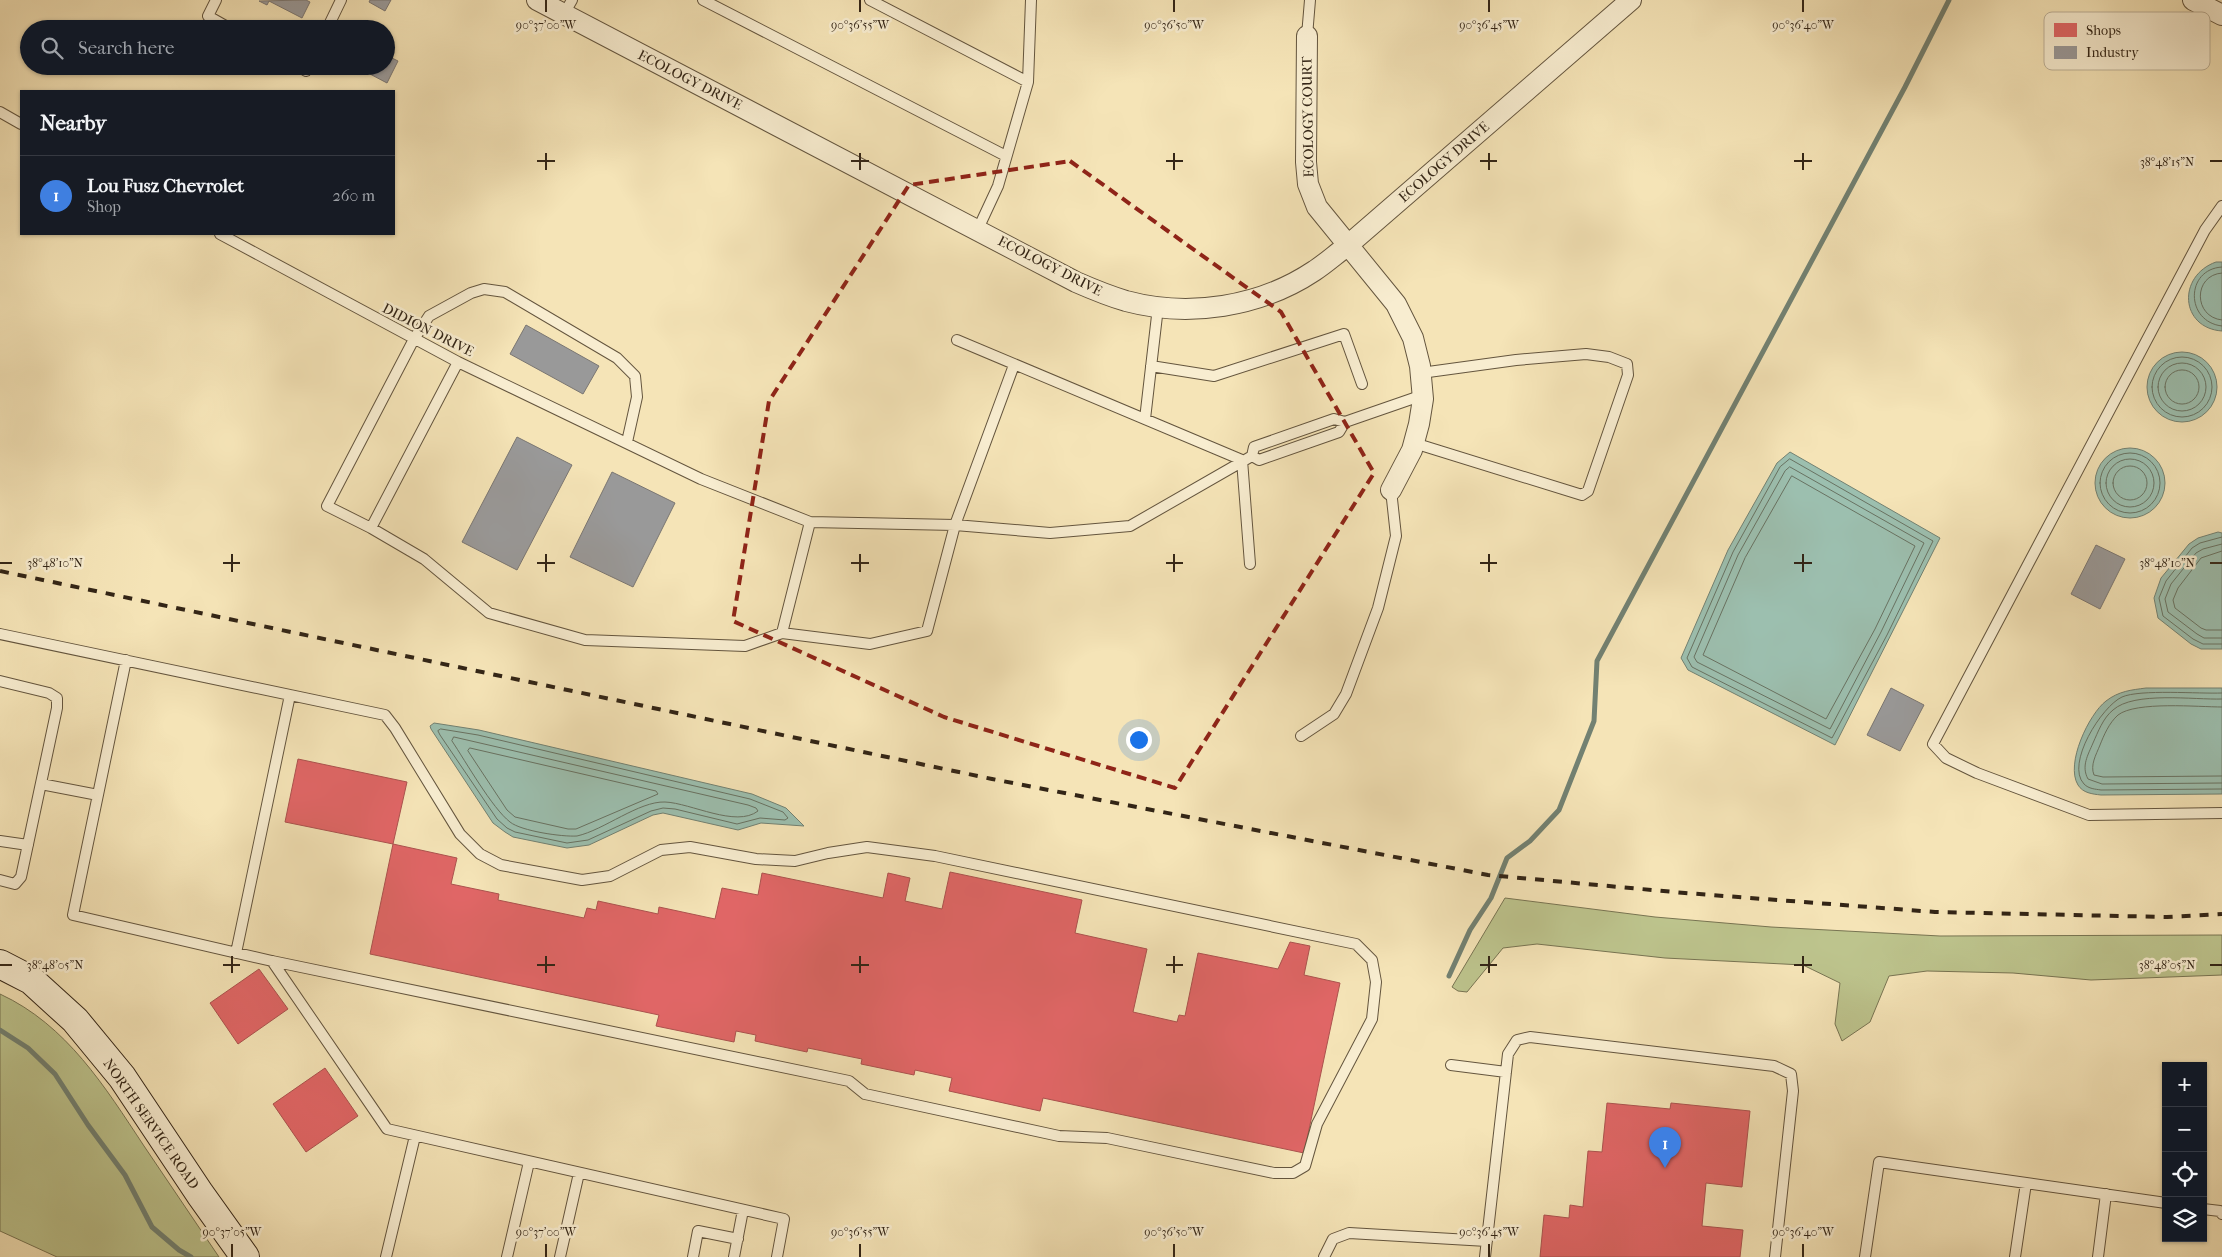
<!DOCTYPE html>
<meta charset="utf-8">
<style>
:root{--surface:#171b24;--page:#20242c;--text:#f1f3f6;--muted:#9ea1a6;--line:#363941;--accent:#8c9099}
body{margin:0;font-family:"IM FELL French Canon",serif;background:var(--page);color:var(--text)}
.controls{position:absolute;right:15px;bottom:15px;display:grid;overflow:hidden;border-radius:0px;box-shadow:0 1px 4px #0004}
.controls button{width:45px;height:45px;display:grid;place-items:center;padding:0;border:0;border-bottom:1px solid var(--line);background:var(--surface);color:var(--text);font:25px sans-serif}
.you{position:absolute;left:1138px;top:739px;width:18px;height:18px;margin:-12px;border:4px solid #fff;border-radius:50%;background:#1a73e8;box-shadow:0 0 0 8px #1a73e833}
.badge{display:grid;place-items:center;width:32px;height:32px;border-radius:50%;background:var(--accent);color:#fff;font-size:16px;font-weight:700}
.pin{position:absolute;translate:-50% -41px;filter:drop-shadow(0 1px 2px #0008)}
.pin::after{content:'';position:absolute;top:26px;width:18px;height:15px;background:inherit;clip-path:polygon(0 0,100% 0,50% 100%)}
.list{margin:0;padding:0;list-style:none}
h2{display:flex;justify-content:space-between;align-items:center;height:65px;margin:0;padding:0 20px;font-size:21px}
h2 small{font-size:16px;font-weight:400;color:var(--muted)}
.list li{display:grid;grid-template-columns:32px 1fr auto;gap:15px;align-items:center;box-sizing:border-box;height:80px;padding:0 20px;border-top:1px solid var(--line)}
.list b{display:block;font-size:19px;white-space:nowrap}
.list p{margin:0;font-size:16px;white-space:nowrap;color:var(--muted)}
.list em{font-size:16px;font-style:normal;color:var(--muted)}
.icon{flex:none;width:28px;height:28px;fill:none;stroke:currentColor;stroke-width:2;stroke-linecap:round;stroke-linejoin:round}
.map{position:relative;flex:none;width:2222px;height:1257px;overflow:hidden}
.search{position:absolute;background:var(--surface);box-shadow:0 1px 4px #0004;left:20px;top:20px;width:375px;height:55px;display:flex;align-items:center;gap:12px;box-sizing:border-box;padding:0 18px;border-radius:28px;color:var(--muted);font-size:19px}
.panel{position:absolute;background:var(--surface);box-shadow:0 1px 4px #0004;left:20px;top:90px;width:375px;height:145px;border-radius:0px}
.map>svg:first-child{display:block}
.green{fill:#bdc48d;stroke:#787452}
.water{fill:#9cbfaf;stroke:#728172}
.shops{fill:#e06666;stroke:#ac524e}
.industry{fill:#999;stroke:#7a7672}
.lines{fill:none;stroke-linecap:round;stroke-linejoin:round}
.shore{stroke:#687262;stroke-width:1}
.stream{stroke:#728172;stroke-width:5}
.lane-casing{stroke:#64553e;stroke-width:12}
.street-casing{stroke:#64553e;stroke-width:22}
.secondary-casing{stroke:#332516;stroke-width:30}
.lane{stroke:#f8edd0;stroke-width:10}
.street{stroke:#f8edd0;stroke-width:20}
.secondary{stroke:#f8edd0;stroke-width:28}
.rail{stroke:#332516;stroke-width:4;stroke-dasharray:9 9;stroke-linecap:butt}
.marked{fill:none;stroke:#8f2418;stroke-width:4;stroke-dasharray:10 6;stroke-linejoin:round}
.ticks{fill:none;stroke:#332516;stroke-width:2}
.labels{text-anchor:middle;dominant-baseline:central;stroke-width:5;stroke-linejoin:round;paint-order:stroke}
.street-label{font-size:14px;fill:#332516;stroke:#f8edd0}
.key{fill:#f8edd0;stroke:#bdb198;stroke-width:1}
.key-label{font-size:14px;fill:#332516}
.ticks-label{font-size:12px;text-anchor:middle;fill:#332516;stroke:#f8edd0;stroke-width:5;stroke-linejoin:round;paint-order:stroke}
</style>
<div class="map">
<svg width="2222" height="1257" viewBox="0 0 2222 1257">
<rect width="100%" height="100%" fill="#f5e4b7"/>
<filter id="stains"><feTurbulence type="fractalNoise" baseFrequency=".004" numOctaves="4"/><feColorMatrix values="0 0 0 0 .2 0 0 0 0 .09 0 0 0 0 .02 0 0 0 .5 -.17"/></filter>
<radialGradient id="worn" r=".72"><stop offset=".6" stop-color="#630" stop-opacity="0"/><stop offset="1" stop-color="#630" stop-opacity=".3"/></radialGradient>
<path class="green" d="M1505,898L1655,917L1771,927L1940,936L2222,935V975L2091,980L2013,973L1927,971L1889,976L1870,1022L1842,1041L1835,1024L1840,983L1803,965L1665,958L1537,944L1503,948L1467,992L1458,991L1452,987Z
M0,994C67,1025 105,1087 144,1146C169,1183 194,1220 219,1257H57L0,1231Z"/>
<path class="water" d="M2216,262H2222V331C2180,328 2177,276 2216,262Z
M2147 387a35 35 0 1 1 70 0a35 35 0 1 1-70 0Z
M2095 483a35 35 0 1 1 70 0a35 35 0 1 1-70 0Z
M1790,452L1940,538L1835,745L1688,670L1681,658L1728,550L1777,463Z
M2218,532L2222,533V649H2201L2191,644L2158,618L2154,598L2161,578L2189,544L2198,538Z
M2146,688H2222V794L2101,795C2092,794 2083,793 2078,785C2065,764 2089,714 2106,701C2119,691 2131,690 2146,688Z
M434,723L479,730L752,794L786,808L804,826L761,823L738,830L663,813L653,815L589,845L567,848L513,837L505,832L493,823L431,729L430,726Z"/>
<path class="shops" d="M298,759L407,782L393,844L285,822Z
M393,844L457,858L451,884L499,894L498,900L584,918L587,908L596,910L598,901L658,914L659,907L715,919L722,888L758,895L762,873L883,898L888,873L910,878L905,901L942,909L950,872L1082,900L1075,933L1147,949L1133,1012L1177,1022L1179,1015L1185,1016L1198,953L1278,969L1290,942L1310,946L1304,975L1340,983L1304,1153L1043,1098L1040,1111L949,1091L952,1078L915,1070L914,1075L861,1064L862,1059L808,1048L807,1052L755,1041L756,1035L736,1031L734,1042L656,1026L659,1015L370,954Z
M259,969L288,1009L238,1044L210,1003Z
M325,1068L358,1116L306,1152L273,1104Z
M1607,1103L1670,1109L1671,1103L1750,1111L1742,1187L1706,1183L1702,1226L1743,1230L1740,1257H1540L1544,1215L1569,1218L1570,1205L1583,1207L1588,1151L1602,1152Z"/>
<path class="industry" d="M306,0L310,2L302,18L269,1L267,5L259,1Z
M370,0H391L385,11L369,2Z
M386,55L398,61L387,83L370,74L374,66H386Z
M526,325L599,366L583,394L510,354Z
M517,437L572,465L517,570L462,542Z
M612,472L675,503L633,587L570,557Z
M2096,545L2125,559L2100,609L2071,594Z
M1891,688L1924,705L1900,751L1867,735Z"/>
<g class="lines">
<path class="shore" d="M2222,267C2185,269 2185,322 2222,326
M2222,273C2193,275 2193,317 2222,320
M2152 387a30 30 0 1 1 60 0a30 30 0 1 1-60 0Z
M2158 387a24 24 0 1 1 48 0a24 24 0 1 1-48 0Z
M2165 387a17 17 0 1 1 34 0a17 17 0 1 1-34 0Z
M2100 483a30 30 0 1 1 60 0a30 30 0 1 1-60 0Z
M2106 483a24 24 0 1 1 48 0a24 24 0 1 1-48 0Z
M1790,459L1933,541L1887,635L1832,738L1692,667L1687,658L1733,552L1780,467Z
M2113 483a17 17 0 1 1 34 0a17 17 0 1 1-34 0Z
M1790,467L1924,543L1881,632L1830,729L1697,662L1694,657L1738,555L1785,471Z
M1792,476L1915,546L1875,629L1826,719L1703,655L1745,558Z
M2222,537L2200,543L2192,548L2166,581L2159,598L2163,616L2193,639L2203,644H2222
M2222,544L2203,549L2196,553L2171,584L2165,599L2168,612L2197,634L2204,638H2222
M2222,551L2201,558L2178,588L2173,600L2175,608L2201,628L2206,630H2222
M2222,693C2199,694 2140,689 2122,697C2102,706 2065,764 2084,784C2089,789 2095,789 2101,790L2222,789
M2222,699C2194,700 2134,691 2113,710C2103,718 2098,732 2093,743C2088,755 2081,766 2088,779L2102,784L2222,783
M2222,707C2198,707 2136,701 2118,715C2109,723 2104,735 2100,745C2096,755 2090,765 2094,775L2103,777L2222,776
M441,729L478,735L750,799L783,812L788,818L785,820L760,818L737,824L675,809L663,808L651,811L588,840L567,843L515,832L507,828L497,819L440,735L438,731Z
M454,737L748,805L756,808L758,811C736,828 691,803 665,802C639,801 604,830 577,836C562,837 521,831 510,822C492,808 466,762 452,741Z
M470,748L656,791L658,794L576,829H568L515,817L507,810L468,751Z"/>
<path class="stream" d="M1449,976L1470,930L1491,898L1507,858L1530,841L1559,810L1594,721L1597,661L1905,87L1949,0
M0,1030L28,1048L55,1074L88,1125L125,1175L152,1227L179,1250L191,1257"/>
<g class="lane-casing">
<path id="lane" d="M216,0L208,16L231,29
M703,0L1006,156
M870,0L1028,82
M564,14L572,0
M327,29L341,0
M1307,36L1310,0
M298,66L306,71L309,66
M0,112L21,124
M2222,206L2205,230L1933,744L1946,758L1977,773L2089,815L2222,813
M978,229L998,186L1028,82L1031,0
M220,234L458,362L701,479L810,522L955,525L1050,533L1130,526L1252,456
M957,340L1242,460
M1151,366L1214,376L1344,334L1362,384
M1145,419L1158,307
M627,442L637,397L635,376L617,358L505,292L484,289L471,293L429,316L414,339L327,506L371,528L424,559L489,613L585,640L745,646L782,633L870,644L927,631L955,525L1014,365
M1414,443L1582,495L1588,491L1628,375L1627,364L1609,357L1586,354L1516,360L1421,373
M1252,456L1254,447L1334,419L1345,422L1423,395
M1252,456L1259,460L1339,432L1345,422
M1242,460L1250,564
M371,528L458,362
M782,633L810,522
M0,634L385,715L395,728L460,834L480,854L501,865L582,880L610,876L661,850L690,847L756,859L795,861L828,853L867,847L935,856L1356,944L1372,960L1376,982L1372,1019L1317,1124L1305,1166L1293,1173H1274L1107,1138L1059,1136L865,1094L849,1081L272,961L73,915L126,660
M0,681L49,693L57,698V708L21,877L15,884L0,880
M1301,736L1334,714L1346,694L1378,608L1396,536L1391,490
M41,784L98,795
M0,841L28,845
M236,953L290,695
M272,961L387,1129L784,1219L777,1257
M1451,1065L1506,1072
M2203,1209L2220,1211L2222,1214
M386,1257L415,1136
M507,1257L529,1162
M560,1257L579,1173
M693,1257L698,1231L738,1239
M734,1257L743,1210
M1324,1257L1333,1239L1349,1233L1487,1241
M1485,1257L1508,1054L1517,1040L1530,1037L1774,1066L1791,1074L1793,1091L1775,1257
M1865,1257L1879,1162L2166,1203
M2015,1257L2026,1183
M2098,1257L2106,1194"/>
</g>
<g class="street-casing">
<path id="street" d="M537,0L1076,282C1092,289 1109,296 1126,301C1189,318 1260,307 1314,271C1325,264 1336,254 1347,246L1631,0
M2193,0L2222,15
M1307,36L1306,162L1308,184L1317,207L1396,304L1413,338L1420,366L1423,399L1419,424L1412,450L1391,490"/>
</g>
<g class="secondary-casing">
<path id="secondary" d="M0,964L31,980L75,1020L122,1077L200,1194L245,1257"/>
</g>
<use href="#lane" class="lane"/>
<use href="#street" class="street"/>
<use href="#secondary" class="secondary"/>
<path class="rail" d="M0,571L992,779L1488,875L1685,893L1935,912L2167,917L2222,914"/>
</g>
<path class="marked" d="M1070,161L1281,312L1374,473L1175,788L944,717L733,621L769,401L909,185Z"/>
<path class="ticks" d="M546,0V12M860,0V12M1174,0V12M1489,0V12M1803,0V12M546,153V170M860,153V170M1174,153V170M1489,153V170M1803,153V170M537,161H555M851,161H869M1166,161H1183M1480,161H1497M1794,161H1812M2210,161H2222M232,554V572M546,554V572M860,554V572M1174,554V572M1489,554V572M1803,554V572M0,563H12M223,563H240M537,563H555M851,563H869M1166,563H1183M1480,563H1497M1794,563H1812M2210,563H2222M232,956V973M546,956V973M860,956V973M1174,956V973M1489,956V973M1803,956V973M0,965H12M223,965H240M537,965H555M851,965H869M1166,965H1183M1480,965H1497M1794,965H1812M2210,965H2222M232,1244V1257M546,1244V1257M860,1244V1257M1174,1244V1257M1489,1244V1257M1803,1244V1257"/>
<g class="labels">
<g class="street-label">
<text transform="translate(690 80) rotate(27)">ECOLOGY DRIVE</text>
<text transform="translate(1308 117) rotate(-91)">ECOLOGY COURT</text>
<text transform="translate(1444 162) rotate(-41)">ECOLOGY DRIVE</text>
<text transform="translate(1050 266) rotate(27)">ECOLOGY DRIVE</text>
<text transform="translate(428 330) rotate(27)">DIDION DRIVE</text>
<text transform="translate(151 1124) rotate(55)">NORTH SERVICE ROAD</text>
</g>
</g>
<rect x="2044" y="12" width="166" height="58" rx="8" class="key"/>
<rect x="2054" y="23" width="23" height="14" fill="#e06666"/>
<rect x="2054" y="46" width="23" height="13" fill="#999"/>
<g class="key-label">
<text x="2086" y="35">Shops</text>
<text x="2086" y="57">Industry</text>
</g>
<g class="ticks-label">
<text x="546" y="29">90°37'00"W</text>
<text x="860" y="29">90°36'55"W</text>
<text x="1174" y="29">90°36'50"W</text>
<text x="1489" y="29">90°36'45"W</text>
<text x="1803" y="29">90°36'40"W</text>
<text x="2167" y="166">38°48'15"N</text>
<text x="55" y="567">38°48'10"N</text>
<text x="2167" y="567">38°48'10"N</text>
<text x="55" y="969">38°48'05"N</text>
<text x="2167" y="969">38°48'05"N</text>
<text x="232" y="1236">90°37'05"W</text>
<text x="546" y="1236">90°37'00"W</text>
<text x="860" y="1236">90°36'55"W</text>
<text x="1174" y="1236">90°36'50"W</text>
<text x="1489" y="1236">90°36'45"W</text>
<text x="1803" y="1236">90°36'40"W</text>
</g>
<rect width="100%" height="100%" filter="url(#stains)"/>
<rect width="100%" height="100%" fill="url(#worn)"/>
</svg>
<div class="controls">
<button>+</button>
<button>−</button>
<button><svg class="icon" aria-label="locate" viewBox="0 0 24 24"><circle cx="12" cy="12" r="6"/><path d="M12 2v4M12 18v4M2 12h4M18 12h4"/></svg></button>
<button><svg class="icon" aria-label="layers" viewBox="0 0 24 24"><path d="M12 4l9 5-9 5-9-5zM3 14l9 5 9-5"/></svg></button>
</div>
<div class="you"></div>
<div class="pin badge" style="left:1665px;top:1168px;background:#3f7fe0">1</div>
<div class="search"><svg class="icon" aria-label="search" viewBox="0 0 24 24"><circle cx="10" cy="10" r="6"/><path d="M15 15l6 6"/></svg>Search here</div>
<section class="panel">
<h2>Nearby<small></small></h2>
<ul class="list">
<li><span class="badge" style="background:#3f7fe0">1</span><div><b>Lou Fusz Chevrolet</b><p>Shop</p></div><em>260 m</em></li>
</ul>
</section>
</div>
